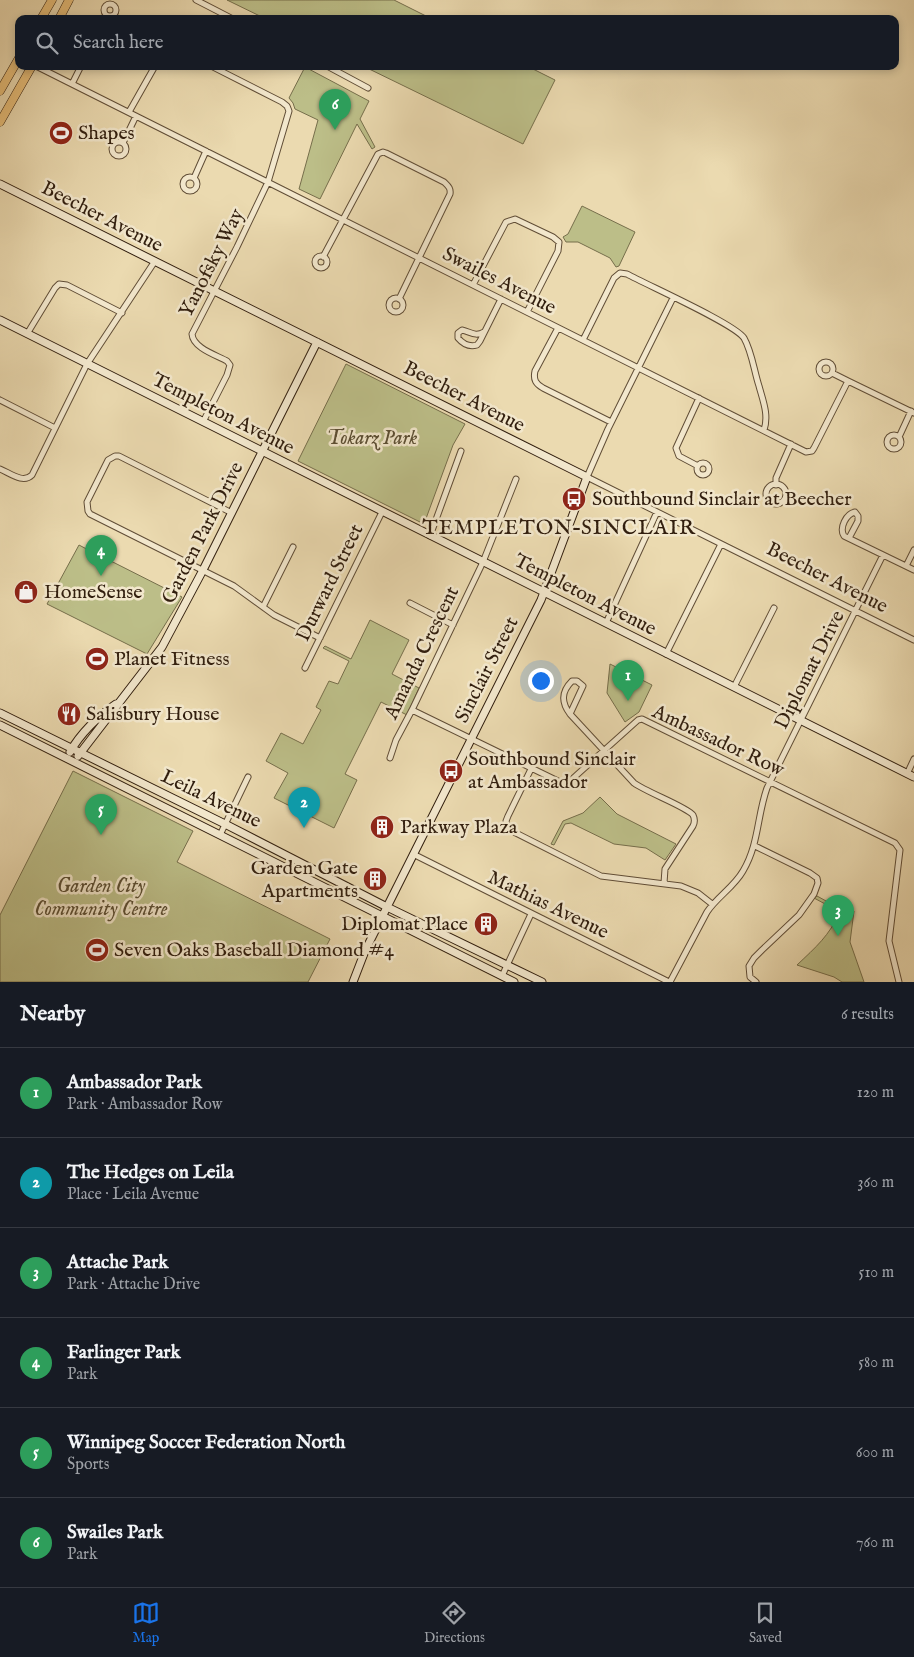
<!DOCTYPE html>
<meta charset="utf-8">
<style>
:root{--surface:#171b24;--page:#242831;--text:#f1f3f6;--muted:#9ea1a6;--line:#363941;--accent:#1a73e8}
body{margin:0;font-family:"IM FELL English",serif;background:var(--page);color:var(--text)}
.you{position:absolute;left:540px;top:680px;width:18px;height:18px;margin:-12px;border:4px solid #fff;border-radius:50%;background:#1a73e8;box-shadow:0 0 0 8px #1a73e833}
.badge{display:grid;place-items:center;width:32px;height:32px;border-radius:50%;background:var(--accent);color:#fff;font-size:16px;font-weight:700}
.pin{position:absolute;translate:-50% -41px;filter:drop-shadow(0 1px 2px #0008)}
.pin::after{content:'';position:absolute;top:26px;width:18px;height:15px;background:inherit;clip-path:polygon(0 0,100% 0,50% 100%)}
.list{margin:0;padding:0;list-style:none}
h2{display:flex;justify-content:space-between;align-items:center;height:65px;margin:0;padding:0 20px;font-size:21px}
h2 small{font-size:16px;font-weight:400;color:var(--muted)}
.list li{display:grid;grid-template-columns:32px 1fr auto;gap:15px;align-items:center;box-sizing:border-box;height:90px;padding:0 20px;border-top:1px solid var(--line)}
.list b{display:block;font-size:19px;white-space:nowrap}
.list p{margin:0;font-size:16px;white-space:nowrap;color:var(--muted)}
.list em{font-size:16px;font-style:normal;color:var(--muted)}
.icon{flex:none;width:28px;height:28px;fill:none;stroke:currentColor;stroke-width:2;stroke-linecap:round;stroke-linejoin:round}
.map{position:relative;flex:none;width:914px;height:982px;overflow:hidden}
.search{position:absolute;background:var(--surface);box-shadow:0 2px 8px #0003;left:15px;right:15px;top:15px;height:55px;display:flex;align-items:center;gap:12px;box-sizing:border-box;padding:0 18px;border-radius:10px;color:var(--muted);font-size:19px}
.sheet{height:605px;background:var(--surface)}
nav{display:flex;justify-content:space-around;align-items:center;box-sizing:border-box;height:70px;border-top:1px solid var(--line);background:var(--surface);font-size:14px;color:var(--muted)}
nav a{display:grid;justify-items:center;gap:2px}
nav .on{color:var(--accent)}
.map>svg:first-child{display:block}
.green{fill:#bcbe88;stroke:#766e4b}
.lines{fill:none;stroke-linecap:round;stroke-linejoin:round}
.street-casing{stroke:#604d36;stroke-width:7}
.secondary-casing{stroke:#311e0e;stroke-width:9}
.primary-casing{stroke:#311e0e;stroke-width:9}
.street{stroke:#f2e7cc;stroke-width:5}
.secondary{stroke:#f2e7cc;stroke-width:7}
.primary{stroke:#e6bd78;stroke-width:8}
.labels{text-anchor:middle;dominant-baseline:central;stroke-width:5;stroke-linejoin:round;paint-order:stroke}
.poi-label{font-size:20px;fill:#311e0e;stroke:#f2e7cc;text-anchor:start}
.street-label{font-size:20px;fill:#311e0e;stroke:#f2e7cc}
.park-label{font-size:20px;font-style:italic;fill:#5b4e33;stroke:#f2e7cc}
.neighbourhood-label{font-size:21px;letter-spacing:1px;fill:#311e0e;stroke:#f2e7cc}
</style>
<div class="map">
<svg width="914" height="982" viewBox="0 0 914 982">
<rect width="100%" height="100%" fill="#ebdab0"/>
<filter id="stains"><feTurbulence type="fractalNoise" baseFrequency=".004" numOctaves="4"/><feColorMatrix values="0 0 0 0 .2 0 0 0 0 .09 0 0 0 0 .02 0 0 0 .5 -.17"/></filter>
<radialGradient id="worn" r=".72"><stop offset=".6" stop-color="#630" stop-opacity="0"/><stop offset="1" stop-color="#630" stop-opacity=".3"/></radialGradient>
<path class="green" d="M227,0H394L432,19H266Z
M363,66H527L555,80L523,144Z
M305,67L369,101L360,119L375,147L372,149L357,124L320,199L299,189L318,120L295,109L293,103L289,98Z
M582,206L635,232L619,266L616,267L610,258L578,242H566L563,237L568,234Z
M346,364L465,424L453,445L424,524L298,461Z
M105,536L107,538L99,555L182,597L147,654L47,604L79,545L96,554Z
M370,620L409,640L392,674L419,688L407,715L381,702L345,774L357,780L334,828L274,798L288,773L266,761L281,733L303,744L321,710L316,707L329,681L338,684L349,661L323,648L325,646L351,659Z
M610,664L652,685L639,712L625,722L607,693Z
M73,771L193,831L177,862L330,939L308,982H0V915Z
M600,797L617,814L676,844L665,860L646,848L614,844L571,823L565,824L554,845L551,844L563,821L583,813Z
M817,896L837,907L854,911L850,942L864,982H842L834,977L797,965C816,947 829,936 840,912L814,898Z"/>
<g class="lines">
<g class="street-casing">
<path id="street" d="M196,0L233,19
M104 10a6 6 0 1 1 12 0a6 6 0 1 1-12 0Z
M36,66L806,452L812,451L814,448L848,381L914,413
M327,66L368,88
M72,84L81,66
M129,112L155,66
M112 149a7 7 0 1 1 14 0a7 7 0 1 1-14 0Z
M123,143L136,116
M183 184a7 7 0 1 1 14 0a7 7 0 1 1-14 0Z
M194,178L206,151
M315 262a6 6 0 1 1 12 0a6 6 0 1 1-12 0Z
M323,257L378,154L383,152L386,153L444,182C448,186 451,188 450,194L399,299
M473,285L506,222L515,219L553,237L559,242L558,251L527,312
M673,298L608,429L587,477L914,640
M389 305a7 7 0 1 1 14 0a7 7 0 1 1-14 0Z
M558,328L535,371C533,380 536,384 543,388L611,422
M484,332C475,337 471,332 462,330L458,333V338C463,344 470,347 477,345L480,341L501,299
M27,334L55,288L59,284L67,285L122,313
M583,340L614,278L620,273L627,274C647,285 735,324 744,338C752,352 754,371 759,386C763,401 769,415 764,430
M819 369a7 7 0 1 1 14 0a7 7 0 1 1-14 0Z
M832,373L848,381
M0,400L55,428
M203,422L227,375L230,365L227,361C216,355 193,348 192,334L237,247L268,182L289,111L287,106L282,102L211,66
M887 442a7 7 0 1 1 14 0a7 7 0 1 1-14 0Z
M899,437L911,411
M697 469a6 6 0 1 1 12 0a6 6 0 1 1-12 0Z
M698,466L679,456L676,448L699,398
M0,469C10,473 23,484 32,475L87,364L155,261
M766 494a10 10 0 1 1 20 0a10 10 0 1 1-20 0Z
M776,485V478L791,444
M232,513L119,456H115L108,460L87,502L88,511L90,514L234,586L274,615L320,638
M430,536L461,451
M849,538L858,521V516L855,512C846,514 839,528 844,536L914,570
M906,566L914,550
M410,603L453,625
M263,607L293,547
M606,623L657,512
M666,654L721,544
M305,668L382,512
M734,687L774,608
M412,710L562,783L570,781L638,720L642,719L895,843L900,850L889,941L899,982
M570,714L583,686L577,681H572C561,692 561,702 570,714L634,783C646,792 687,807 693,815C695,819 695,822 693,826L665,869L664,883
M390,758L396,740L412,710L483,562L516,479
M531,769L508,816L506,821L508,829L601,876L681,886L698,893L712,904
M907,774L914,759
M220,835L248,777
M755,846L810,873L817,878L818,883L814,894L799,915L762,950L754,958L749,966L750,977L756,982
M413,854L669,982
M502,976L531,914
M670,982L707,912C717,897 734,887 743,871C759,844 757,816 767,788L883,555"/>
</g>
<g class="secondary-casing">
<path id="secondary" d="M0,184L587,477L541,600L387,907L365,951L353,982
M0,320L914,777
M0,713L225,824L387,907L542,982
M0,725L514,982
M70,752C80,734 98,716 116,704
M78,756L162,647L203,570L317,342"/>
</g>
<g class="primary-casing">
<path id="primary" d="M41,19L52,0
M59,19L69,0
M0,91L19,58
M0,122L32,66"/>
</g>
<use href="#street" class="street"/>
<use href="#secondary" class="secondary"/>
<use href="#primary" class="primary"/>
</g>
<defs>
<g id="stadium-disc" transform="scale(1.25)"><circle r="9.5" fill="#8f2418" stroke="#f2e7cc"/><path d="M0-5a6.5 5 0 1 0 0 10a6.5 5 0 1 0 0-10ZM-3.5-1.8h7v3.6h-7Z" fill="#fff"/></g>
<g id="bus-disc" transform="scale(1.25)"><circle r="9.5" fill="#8f2418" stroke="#f2e7cc"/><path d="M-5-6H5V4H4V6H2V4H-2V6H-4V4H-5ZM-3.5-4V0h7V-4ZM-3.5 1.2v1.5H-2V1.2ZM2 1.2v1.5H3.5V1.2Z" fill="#fff"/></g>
<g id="shop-disc" transform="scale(1.25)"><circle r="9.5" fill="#8f2418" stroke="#f2e7cc"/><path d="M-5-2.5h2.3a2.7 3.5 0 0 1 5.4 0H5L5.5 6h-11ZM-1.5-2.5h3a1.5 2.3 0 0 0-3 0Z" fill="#fff"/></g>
<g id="restaurant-disc" transform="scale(1.25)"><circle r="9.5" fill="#8f2418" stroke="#f2e7cc"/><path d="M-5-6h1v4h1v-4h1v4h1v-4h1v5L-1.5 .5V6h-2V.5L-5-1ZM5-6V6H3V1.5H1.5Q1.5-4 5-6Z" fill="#fff"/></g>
<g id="building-disc" transform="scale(1.25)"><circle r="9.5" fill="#8f2418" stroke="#f2e7cc"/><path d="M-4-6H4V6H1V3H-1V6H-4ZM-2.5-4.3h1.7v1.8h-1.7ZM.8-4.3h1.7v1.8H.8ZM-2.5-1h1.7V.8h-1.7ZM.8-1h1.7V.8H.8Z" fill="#fff"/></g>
</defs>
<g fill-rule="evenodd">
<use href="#stadium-disc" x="61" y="133"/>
<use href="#bus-disc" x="574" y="499"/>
<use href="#shop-disc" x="26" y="592"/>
<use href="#stadium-disc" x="97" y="659"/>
<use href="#restaurant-disc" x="69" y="714"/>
<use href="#bus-disc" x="451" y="771"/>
<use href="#building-disc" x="382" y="827"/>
<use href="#building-disc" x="375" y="879"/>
<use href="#building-disc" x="486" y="924"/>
<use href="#stadium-disc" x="97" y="950"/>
</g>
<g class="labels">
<g class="poi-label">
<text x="78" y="133">Shapes</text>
<text x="592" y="499">Southbound Sinclair at Beecher</text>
<text x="44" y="592">HomeSense</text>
<text x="114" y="659">Planet Fitness</text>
<text x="86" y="714">Salisbury House</text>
<text x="468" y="759">Southbound Sinclair<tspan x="468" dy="23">at Ambassador</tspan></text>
<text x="400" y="827">Parkway Plaza</text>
<text x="358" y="868" text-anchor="end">Garden Gate<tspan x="358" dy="23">Apartments</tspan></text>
<text x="468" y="924" text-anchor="end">Diplomat Place</text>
<text x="114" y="950">Seven Oaks Baseball Diamond #4</text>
</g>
<g class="street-label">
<text transform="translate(102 217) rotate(27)">Beecher Avenue</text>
<text transform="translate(212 263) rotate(-63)">Yanofsky Way</text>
<text transform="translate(499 281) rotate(27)">Swailes Avenue</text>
<text transform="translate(464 397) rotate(27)">Beecher Avenue</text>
<text transform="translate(223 414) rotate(27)">Templeton Avenue</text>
<text transform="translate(203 533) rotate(-63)">Garden Park Drive</text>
<text transform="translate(827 578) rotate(27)">Beecher Avenue</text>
<text transform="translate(330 583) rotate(-64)">Durward Street</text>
<text transform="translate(585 595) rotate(27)">Templeton Avenue</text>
<text transform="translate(422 653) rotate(-64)">Amanda Crescent</text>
<text transform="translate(487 670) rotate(-63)">Sinclair Street</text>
<text transform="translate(810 670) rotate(-63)">Diplomat Drive</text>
<text transform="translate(718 741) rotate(25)">Ambassador Row</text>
<text transform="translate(211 799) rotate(26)">Leila Avenue</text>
<text transform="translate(548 905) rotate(26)">Mathias Avenue</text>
</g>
<g class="park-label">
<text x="372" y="438">Tokarz Park</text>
<text x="101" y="886">Garden City<tspan x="101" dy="23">Community Centre</tspan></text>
</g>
<g class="neighbourhood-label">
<text x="559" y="528">TEMPLETON–SINCLAIR</text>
</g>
</g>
<rect width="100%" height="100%" filter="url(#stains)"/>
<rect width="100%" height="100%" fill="url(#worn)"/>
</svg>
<div class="you"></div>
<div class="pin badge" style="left:628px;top:701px;background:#2e9e5b">1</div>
<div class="pin badge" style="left:304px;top:828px;background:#0f9aa8">2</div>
<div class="pin badge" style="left:838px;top:936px;background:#2e9e5b">3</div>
<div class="pin badge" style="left:101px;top:576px;background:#2e9e5b">4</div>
<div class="pin badge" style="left:101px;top:835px;background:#2e9e5b">5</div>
<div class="pin badge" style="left:335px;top:130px;background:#2e9e5b">6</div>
<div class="search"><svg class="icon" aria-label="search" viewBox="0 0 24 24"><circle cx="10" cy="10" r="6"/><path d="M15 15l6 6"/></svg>Search here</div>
</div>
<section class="sheet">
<h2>Nearby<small>6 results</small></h2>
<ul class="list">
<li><span class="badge" style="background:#2e9e5b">1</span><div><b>Ambassador Park</b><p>Park · Ambassador Row</p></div><em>120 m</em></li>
<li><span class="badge" style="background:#0f9aa8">2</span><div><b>The Hedges on Leila</b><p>Place · Leila Avenue</p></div><em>360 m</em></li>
<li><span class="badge" style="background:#2e9e5b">3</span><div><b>Attache Park</b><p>Park · Attache Drive</p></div><em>510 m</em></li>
<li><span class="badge" style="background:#2e9e5b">4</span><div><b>Farlinger Park</b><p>Park</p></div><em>580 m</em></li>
<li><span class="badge" style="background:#2e9e5b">5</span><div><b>Winnipeg Soccer Federation North</b><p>Sports</p></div><em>600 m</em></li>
<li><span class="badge" style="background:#2e9e5b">6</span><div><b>Swailes Park</b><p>Park</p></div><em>760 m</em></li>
</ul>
</section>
<nav>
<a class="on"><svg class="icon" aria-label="map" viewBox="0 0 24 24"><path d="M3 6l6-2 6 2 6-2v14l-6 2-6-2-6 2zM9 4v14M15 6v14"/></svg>Map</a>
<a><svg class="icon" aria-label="directions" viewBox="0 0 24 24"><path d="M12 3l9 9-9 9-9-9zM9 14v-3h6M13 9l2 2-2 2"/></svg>Directions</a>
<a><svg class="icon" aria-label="saved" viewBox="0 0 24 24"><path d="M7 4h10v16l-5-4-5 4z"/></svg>Saved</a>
</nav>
